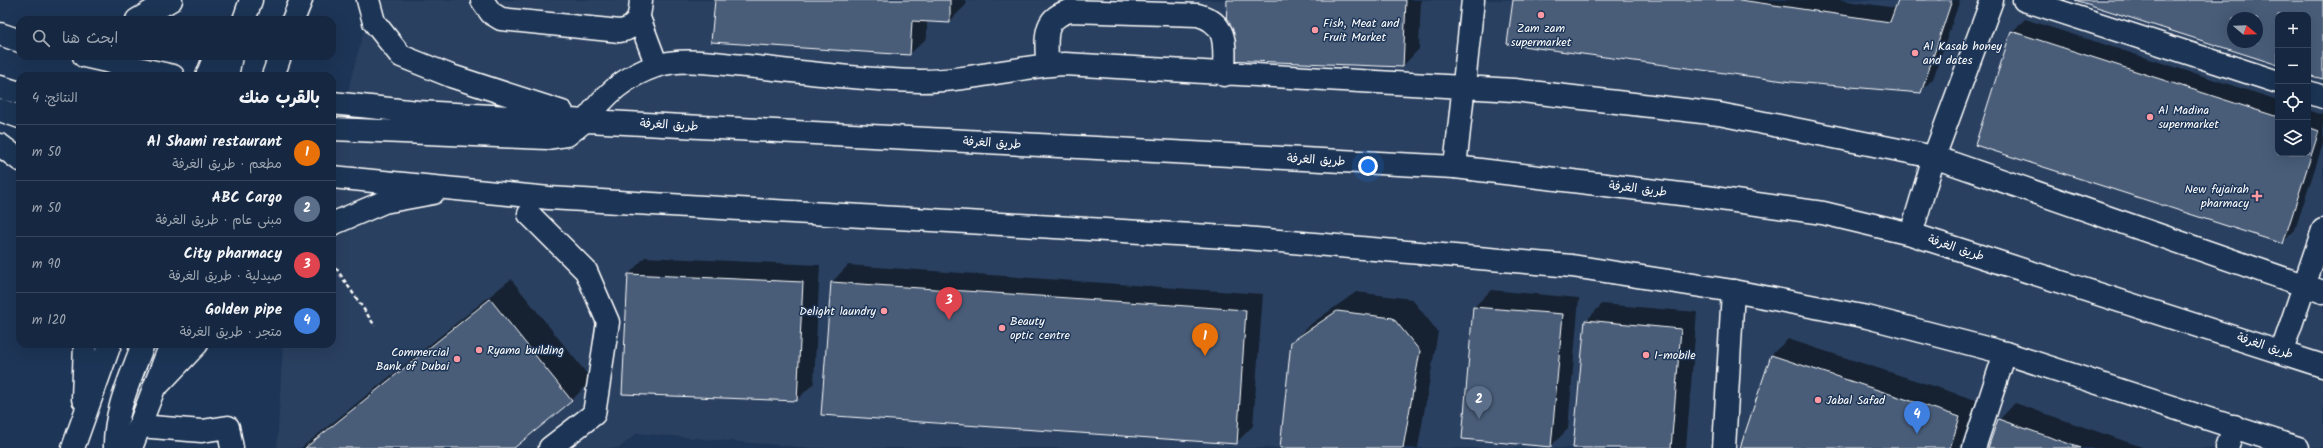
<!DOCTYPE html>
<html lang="ar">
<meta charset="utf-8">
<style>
:root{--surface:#162841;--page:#1f3048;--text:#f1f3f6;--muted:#9ea6b1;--line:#35445a;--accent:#db2777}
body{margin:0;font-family:Kalam,"Playpen Sans Arabic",sans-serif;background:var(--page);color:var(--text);direction:rtl}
.controls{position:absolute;right:12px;top:12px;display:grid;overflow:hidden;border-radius:8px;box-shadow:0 4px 16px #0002}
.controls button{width:36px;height:36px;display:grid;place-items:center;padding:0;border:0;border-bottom:1px solid var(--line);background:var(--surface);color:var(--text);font:20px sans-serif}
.compass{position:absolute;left:2227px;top:12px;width:36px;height:36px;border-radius:50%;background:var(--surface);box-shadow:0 4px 16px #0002;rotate:109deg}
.you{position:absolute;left:1368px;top:166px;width:14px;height:14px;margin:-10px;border:3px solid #fff;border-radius:50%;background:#1a73e8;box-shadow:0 0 0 6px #1a73e833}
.badge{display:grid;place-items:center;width:26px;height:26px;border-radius:50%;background:var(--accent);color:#fff;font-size:13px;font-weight:700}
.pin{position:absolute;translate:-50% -33px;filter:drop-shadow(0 1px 2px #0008)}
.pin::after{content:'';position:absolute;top:21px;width:14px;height:12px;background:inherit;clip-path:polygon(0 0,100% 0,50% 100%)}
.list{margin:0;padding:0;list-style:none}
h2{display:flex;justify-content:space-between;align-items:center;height:52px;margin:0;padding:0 16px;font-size:17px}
h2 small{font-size:13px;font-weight:400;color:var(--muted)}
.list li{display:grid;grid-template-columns:26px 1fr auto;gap:12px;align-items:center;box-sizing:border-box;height:56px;padding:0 16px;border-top:1px solid var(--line)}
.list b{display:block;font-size:15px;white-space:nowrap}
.list p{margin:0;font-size:13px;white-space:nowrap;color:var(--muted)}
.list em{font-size:13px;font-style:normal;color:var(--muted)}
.icon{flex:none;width:22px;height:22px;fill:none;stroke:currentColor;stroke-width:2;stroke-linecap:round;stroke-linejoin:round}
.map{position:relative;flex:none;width:2323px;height:448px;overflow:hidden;direction:ltr}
.search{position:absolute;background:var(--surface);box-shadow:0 4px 16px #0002;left:16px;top:16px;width:320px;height:44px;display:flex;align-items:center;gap:10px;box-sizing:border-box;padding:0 14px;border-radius:12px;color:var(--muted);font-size:15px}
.panel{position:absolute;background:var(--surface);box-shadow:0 4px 16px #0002;left:16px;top:72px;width:320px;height:276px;border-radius:12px;direction:rtl}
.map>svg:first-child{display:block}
.built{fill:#2a4161;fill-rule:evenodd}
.shadow{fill:#0007}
.building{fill:#4a5d79;stroke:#fff;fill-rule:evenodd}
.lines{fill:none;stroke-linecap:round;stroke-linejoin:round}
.minor-casing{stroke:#fff;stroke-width:25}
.highway-casing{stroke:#fff;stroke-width:25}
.path{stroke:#fff;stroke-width:2.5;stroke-dasharray:4 3;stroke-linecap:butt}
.minor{stroke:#1d3557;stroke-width:22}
.highway{stroke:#1d3557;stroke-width:22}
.poi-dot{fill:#ff9aa2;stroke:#1d3557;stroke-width:1.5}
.labels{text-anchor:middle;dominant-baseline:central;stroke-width:3;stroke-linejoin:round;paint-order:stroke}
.poi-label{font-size:12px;fill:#fff;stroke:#1d3557;text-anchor:start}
.street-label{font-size:12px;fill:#fff;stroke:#1d3557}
</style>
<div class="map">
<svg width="2323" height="448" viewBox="0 0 2323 448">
<rect width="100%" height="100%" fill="#1d3557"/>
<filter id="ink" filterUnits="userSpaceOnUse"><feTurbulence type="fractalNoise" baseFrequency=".025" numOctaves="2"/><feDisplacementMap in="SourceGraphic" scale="8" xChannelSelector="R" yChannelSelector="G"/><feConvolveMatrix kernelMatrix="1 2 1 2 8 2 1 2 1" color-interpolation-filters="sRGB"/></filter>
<g filter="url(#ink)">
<path class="built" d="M372,0H2323V448H811L637,433L619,448H277L283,344H332V150ZM2278,15H2308V153H2278ZM2233,18H2257V42H2233Z"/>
<path class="shadow" d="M716,0H966V5L949,22L927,21V38L910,54L712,41Z
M1228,0H1421L1419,49L1403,66Z
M1514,0H1841L1896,8L1899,0H1960L1933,79L1920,92Z
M2025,19L2278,100V153H2308V110L2323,115V144L2295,230L2282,243L2012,32Z
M645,257L820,265L814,383L797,400L623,393L629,274Z
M848,265L1263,294L1253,426L1236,443L832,282Z
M511,279L592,380L572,400L513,448H301Z
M1491,290L1579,298L1568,429L1551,446L1474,307Z
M1356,292L1412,299L1438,332L1418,448H1281L1292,343L1311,324Z
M1602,304L1697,312L1686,448H1574L1586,321Z
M1788,339L1976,400L1960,448H1741L1771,355Z
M2015,403L2145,448H1989L1999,420Z"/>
<path class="building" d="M715,0H950V23L912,21L910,55L711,42Z
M1227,0H1406L1403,67L1225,60Z
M1513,0H1740L1890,22L1898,0H1952L1921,93L1792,82L1507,44Z
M2075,0H2323V79L2308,75V15H2278V65ZM2233,18H2257V42H2233Z
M2011,31L2278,117V153H2308V127L2319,131L2283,244L1975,145Z
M628,274L803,282L797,401L622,394Z
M831,282L1246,310L1237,444L821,415Z
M490,299L572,401L514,448H305Z
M1473,307L1563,314L1551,447L1462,439Z
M1337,311L1393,318L1420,351L1403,448H1280L1291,342Z
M1585,320L1681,329L1671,448H1573Z
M1771,355L1960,417L1950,448H1740Z
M1998,419L2081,448H1988Z"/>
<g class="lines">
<g class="minor-casing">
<path id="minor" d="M482,0L491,13L501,19L620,31C638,28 640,16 641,0
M2024,0L2278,82
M639,18L657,66
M1047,65C1047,40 1041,18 1070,11L1198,15C1230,24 1224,48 1224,75
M2308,92L2323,97
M586,120C606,94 624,77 656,66C684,57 717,64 746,66C804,72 863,80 921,81C970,81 1017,66 1065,64L1514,90L1719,114L1934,157L2323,292
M1455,167L1473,0
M529,214L586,271L608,322L594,414L550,448
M1911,234L1934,157L1992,0
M2282,351L2323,230
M139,426L202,431L228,427L232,448
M1724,448L1733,291
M1974,448L2005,353
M2227,448L2234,426"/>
</g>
<g class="highway-casing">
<path id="highway" d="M368,0L374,22L401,56L451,76L562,112
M137,20L171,0
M244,20L251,0
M293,20L301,0
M0,34L20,41
M84,56L173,76
M207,76L215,56
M227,76L231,56
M273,76L280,56
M0,87L20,93
M332,103L418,112L1455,167L1706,197L1823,213L1911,234L2323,366
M0,110L20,117
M332,129L548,138L567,135L586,120
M0,145L20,160
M332,177L549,198L1244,238L1572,266L1733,291L1867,317L2005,353L2298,448
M332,224L384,202L433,193
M160,383L197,344
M83,399L85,344
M73,448L110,344
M115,448C114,412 131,377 143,344
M131,448L171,344"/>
</g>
<path class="path" d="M332,262L375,326"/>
<use href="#minor" class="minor"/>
<use href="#highway" class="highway"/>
</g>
</g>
<g class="poi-dot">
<circle cx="1541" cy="15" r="4"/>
<circle cx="1315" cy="30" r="4"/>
<circle cx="1915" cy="53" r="4"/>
<circle cx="2150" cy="117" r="4"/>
<path d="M2255 190h4v4h4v4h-4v4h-4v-4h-4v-4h4z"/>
<circle cx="884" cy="311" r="4"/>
<circle cx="1002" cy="328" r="4"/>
<circle cx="479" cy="350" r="4"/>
<circle cx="1646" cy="355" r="4"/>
<circle cx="457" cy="359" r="4"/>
<circle cx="1818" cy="400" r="4"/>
</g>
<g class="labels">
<g class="poi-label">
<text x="1323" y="23">Fish, Meat and<tspan x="1323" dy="14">Fruit Market</tspan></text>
<text x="1541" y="28" text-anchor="middle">Zam zam<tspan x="1541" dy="14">supermarket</tspan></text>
<text x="1923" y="46">Al Kasab honey<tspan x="1923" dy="14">and dates</tspan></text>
<text x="2158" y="110">Al Madina<tspan x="2158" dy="14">supermarket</tspan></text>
<text x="2249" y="189" text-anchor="end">New fujairah<tspan x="2249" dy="14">pharmacy</tspan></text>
<text x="876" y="311" text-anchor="end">Delight laundry</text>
<text x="1010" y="321">Beauty<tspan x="1010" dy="14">optic centre</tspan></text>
<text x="487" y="350">Ryama building</text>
<text x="449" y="352" text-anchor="end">Commercial<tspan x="449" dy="14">Bank of Dubai</tspan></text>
<text x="1654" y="355">I-mobile</text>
<text x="1826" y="400">Jabal Safad</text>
</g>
<g class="street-label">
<text transform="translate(669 125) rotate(3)">طريق الغرفة</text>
<text transform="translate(992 143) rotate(3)">طريق الغرفة</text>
<text transform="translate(1316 160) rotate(3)">طريق الغرفة</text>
<text transform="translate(1638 189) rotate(7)">طريق الغرفة</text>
<text transform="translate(1956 248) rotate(18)">طريق الغرفة</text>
<text transform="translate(2265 346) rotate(18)">طريق الغرفة</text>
</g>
</g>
</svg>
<div class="controls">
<button>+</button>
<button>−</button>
<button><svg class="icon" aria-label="locate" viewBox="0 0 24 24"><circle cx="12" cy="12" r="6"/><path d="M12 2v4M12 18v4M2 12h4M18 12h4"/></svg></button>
<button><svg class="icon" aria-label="layers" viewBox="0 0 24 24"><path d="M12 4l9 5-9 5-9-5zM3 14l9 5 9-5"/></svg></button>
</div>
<svg class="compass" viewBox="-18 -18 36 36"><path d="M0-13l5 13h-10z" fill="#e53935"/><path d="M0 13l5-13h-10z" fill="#9ea6b1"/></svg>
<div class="you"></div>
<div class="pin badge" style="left:1205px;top:356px;background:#e8710a">1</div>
<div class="pin badge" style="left:1479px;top:419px;background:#5c6f8a">2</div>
<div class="pin badge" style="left:949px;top:320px;background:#e0444e">3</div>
<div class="pin badge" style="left:1917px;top:434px;background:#3f7fe0">4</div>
<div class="search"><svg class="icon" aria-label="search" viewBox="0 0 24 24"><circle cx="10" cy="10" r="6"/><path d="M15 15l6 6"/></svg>ابحث هنا</div>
<section class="panel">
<h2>بالقرب منك<small>النتائج: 4</small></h2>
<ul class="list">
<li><span class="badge" style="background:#e8710a">1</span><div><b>Al Shami restaurant</b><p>مطعم · طريق الغرفة</p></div><em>50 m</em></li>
<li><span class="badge" style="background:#5c6f8a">2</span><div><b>ABC Cargo</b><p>مبنى عام · طريق الغرفة</p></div><em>50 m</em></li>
<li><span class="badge" style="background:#e0444e">3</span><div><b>City pharmacy</b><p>صيدلية · طريق الغرفة</p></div><em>90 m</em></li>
<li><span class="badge" style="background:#3f7fe0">4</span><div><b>Golden pipe</b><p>متجر · طريق الغرفة</p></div><em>120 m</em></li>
</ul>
</section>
</div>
